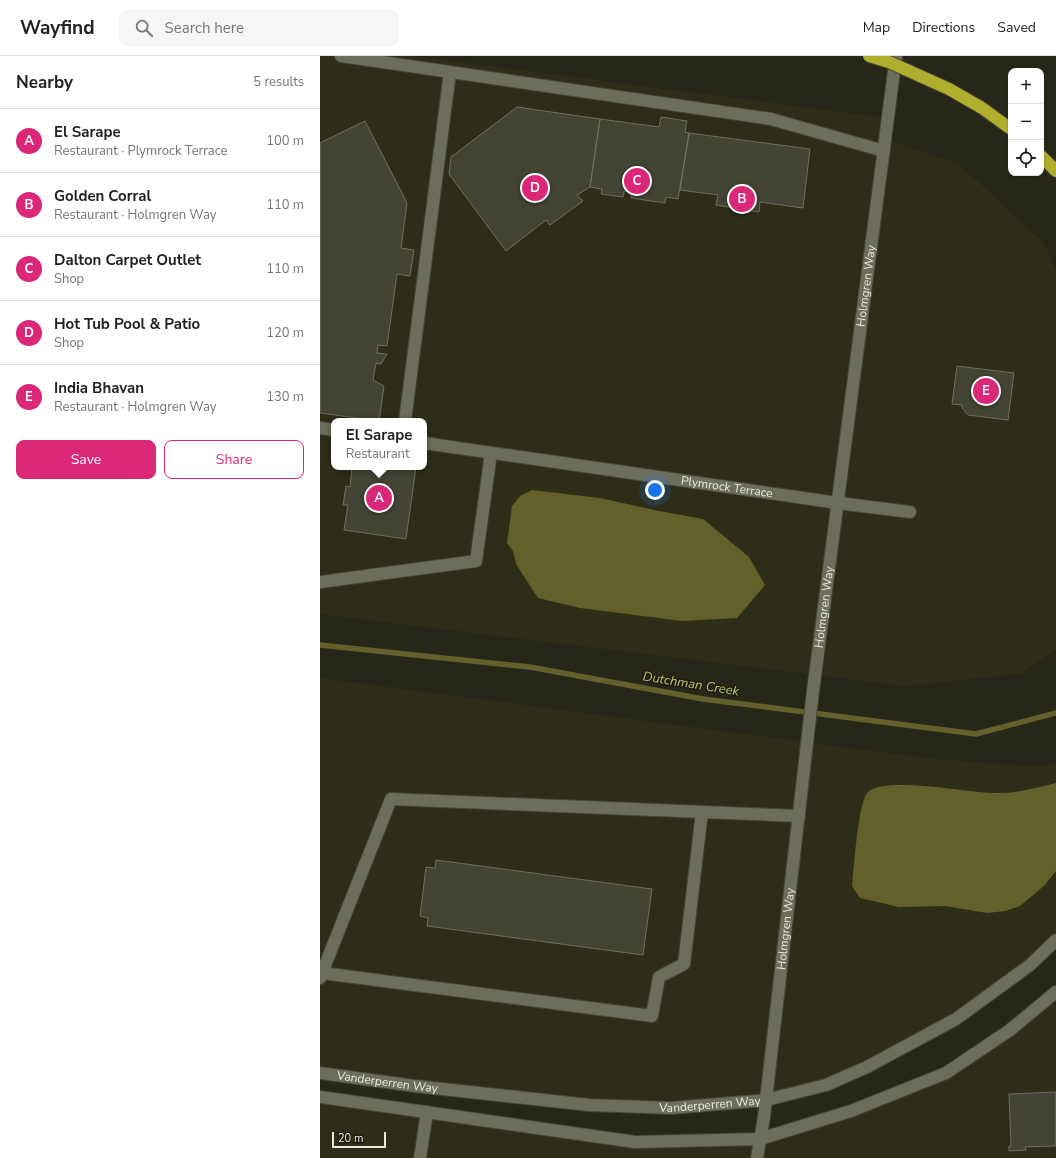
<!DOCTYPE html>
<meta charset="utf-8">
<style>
:root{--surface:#fff;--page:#f6f6f6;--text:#202124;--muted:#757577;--line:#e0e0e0;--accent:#db2777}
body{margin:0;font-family:"Nunito Sans",sans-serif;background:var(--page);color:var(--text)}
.controls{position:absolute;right:12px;top:12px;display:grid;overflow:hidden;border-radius:8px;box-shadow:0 1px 3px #0004}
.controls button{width:36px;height:36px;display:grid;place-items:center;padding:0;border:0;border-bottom:1px solid var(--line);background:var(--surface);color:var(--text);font:20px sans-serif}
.scale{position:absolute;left:12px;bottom:10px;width:54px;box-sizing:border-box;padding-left:4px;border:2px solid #eaeae1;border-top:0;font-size:11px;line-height:14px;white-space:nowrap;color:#eaeae1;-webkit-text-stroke:3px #1e1d0f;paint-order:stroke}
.you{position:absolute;left:335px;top:434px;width:14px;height:14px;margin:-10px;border:3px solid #fff;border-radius:50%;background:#1a73e8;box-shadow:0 0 0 6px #1a73e833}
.badge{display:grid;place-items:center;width:26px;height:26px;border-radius:50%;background:var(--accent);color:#fff;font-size:13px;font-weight:700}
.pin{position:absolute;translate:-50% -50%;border:2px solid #fff;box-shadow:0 1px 4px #0006}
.popup{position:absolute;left:11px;top:362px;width:96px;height:52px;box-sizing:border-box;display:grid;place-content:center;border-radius:8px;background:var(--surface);filter:drop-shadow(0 1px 3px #0005);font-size:13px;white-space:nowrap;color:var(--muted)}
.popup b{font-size:15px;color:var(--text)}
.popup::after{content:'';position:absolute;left:50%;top:100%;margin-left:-8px;border:8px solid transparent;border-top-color:var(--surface)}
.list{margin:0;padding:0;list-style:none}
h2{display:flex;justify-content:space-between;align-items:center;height:52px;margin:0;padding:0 16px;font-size:17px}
h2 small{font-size:13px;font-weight:400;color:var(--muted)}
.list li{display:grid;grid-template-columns:26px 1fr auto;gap:12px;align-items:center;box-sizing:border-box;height:64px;padding:0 16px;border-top:1px solid var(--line)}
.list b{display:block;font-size:15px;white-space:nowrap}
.list p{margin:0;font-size:13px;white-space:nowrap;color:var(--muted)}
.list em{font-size:13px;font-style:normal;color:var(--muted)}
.actions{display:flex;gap:8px;padding:12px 16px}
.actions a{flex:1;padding:9px 0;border:1px solid var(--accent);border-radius:8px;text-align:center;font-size:14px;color:var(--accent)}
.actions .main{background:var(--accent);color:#fff}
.icon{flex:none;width:22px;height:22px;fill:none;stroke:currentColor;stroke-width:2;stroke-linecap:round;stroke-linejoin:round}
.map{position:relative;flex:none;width:736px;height:1102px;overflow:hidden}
header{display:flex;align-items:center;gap:24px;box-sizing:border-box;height:56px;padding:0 20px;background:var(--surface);border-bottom:1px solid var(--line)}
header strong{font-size:19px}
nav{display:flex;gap:22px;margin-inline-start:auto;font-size:14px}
.search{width:280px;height:36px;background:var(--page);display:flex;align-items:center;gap:10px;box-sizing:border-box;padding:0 14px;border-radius:8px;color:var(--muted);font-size:15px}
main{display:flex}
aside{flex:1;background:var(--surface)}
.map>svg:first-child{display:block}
.built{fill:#2d2d18;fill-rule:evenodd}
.water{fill:#62612c}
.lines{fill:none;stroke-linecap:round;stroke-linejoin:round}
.stream{stroke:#62612c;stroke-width:5.5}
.building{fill:#444434;stroke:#6f705f}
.minor-casing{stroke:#444439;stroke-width:14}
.highway-casing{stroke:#444439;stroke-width:14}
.minor{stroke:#6d6d5c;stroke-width:12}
.highway{stroke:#b1ae2d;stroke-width:12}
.highway-bridge-casing{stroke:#444439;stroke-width:14;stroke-linecap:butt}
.highway-bridge{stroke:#b1ae2d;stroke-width:12}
.labels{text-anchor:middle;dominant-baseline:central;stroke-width:3;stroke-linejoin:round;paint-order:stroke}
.street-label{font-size:12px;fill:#eaeae1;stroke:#1e1d0f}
.water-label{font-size:13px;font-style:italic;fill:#c4c372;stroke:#1e1d0f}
</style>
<header>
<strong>Wayfind</strong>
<div class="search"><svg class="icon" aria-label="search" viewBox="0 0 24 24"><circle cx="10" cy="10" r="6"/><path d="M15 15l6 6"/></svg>Search here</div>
<nav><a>Map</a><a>Directions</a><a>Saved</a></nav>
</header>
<main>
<aside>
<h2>Nearby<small>5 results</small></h2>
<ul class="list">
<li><span class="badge">A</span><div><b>El Sarape</b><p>Restaurant · Plymrock Terrace</p></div><em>100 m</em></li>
<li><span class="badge">B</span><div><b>Golden Corral</b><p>Restaurant · Holmgren Way</p></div><em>110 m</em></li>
<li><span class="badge">C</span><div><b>Dalton Carpet Outlet</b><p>Shop</p></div><em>110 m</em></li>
<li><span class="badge">D</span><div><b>Hot Tub Pool &amp; Patio</b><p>Shop</p></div><em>120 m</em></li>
<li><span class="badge">E</span><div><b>India Bhavan</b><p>Restaurant · Holmgren Way</p></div><em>130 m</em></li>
</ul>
<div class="actions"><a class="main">Save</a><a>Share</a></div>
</aside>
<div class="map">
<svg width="736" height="1102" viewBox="0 0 736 1102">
<rect width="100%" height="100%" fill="#272719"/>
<path class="built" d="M0,0H94L568,62L565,83L639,108L723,186L736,214V594L700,618L585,630L0,558ZM14,365H104V411H14Z
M0,622L615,703L723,711L736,706V884L636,963L506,1029L351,1052L0,1017Z
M736,936V1102H0V1041L315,1086L440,1083L626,1017Z"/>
<path class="water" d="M212,434L280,442L339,455L383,463L429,501L445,529L417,562L362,565L260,552L218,542L196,508L193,495L187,487L192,450L200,440Z
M736,727V815L725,829L700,850L685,855L667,857L625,850L579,851L540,842L532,830C534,812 538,749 547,737C562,719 650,737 673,737C694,738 716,732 736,727Z"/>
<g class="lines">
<path class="stream" d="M0,589L210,611L383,643L656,678L736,657"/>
</g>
<path class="building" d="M197,51L280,63L270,131L257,139L263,145L230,169L226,164L186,195L129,118L131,101Z
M341,61L367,65L365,76L369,77L358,143L346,141L345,147L311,142L312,136L304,135L303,141L281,138L282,133L270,131L280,63L339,71Z
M45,65L87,147L81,192L94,194L90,220L77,218L67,290L58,289L57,297L67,298L61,308L56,307L53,324L64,330L59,365L0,357V87Z
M369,77L490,93L483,152L440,146L439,156L396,149L398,139L360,134Z
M637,310L694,317L688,364L648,359L642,352V349L632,348Z
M32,411H96L86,483L24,474L28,449H23L26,430L30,431Z
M116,804L332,833L323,899L107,870L108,862L100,860L106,811L115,812Z
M736,1036V1090L705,1091L706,1094L689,1095V1090H691L689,1038Z"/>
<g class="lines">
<g class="minor-casing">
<g id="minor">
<path d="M21,0L451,63L564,95"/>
<path d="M85,365L130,16"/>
<path d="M0,372L14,374"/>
<path id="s1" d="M104,387L518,447L590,456"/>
<path d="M0,526L156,505L171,397"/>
<path d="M2,917L332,960L339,921L364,908L382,756"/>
<path d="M0,922L71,743L479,760"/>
<path id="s2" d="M0,1017L95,1030L269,1049L351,1052L446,1044L506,1029L547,1011L636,963L710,909L736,884"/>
<path d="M0,1041L315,1086L440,1083L531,1055L626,1017L690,974L736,936"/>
<path d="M100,1102L107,1056"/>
<path id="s3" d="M437,1102L444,1061L493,635L576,0"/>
</g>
</g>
<g class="highway-casing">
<path id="highway" d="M629,33L662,52L691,73
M721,100L736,115"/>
</g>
<use href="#minor" class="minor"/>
<use href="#highway" class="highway"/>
<g class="highway-bridge-casing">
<path id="highway-bridge" d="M549,0L569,6L629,33"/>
</g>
<use href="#highway-bridge" class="highway-bridge"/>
</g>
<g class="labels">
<g class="street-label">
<text stroke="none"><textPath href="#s3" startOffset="879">Holmgren Way</textPath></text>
<text stroke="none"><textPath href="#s1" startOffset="306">Plymrock Terrace</textPath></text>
<text stroke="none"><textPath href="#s3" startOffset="555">Holmgren Way</textPath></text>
<text stroke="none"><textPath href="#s3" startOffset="231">Holmgren Way</textPath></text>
<text stroke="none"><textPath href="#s2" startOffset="68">Vanderperren Way</textPath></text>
<text stroke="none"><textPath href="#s2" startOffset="392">Vanderperren Way</textPath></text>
</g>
<g class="water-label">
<text transform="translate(371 628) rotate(9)">Dutchman Creek</text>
</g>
</g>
</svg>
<div class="controls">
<button>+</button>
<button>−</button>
<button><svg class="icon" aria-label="locate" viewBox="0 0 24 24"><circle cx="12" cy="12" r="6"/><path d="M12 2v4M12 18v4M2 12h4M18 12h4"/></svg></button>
</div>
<div class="scale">20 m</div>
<div class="you"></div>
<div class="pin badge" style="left:59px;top:442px">A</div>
<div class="popup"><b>El Sarape</b>Restaurant</div>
<div class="pin badge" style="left:422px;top:143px">B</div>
<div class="pin badge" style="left:317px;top:125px">C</div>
<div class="pin badge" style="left:215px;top:132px">D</div>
<div class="pin badge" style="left:666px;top:335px">E</div>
</div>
</main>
